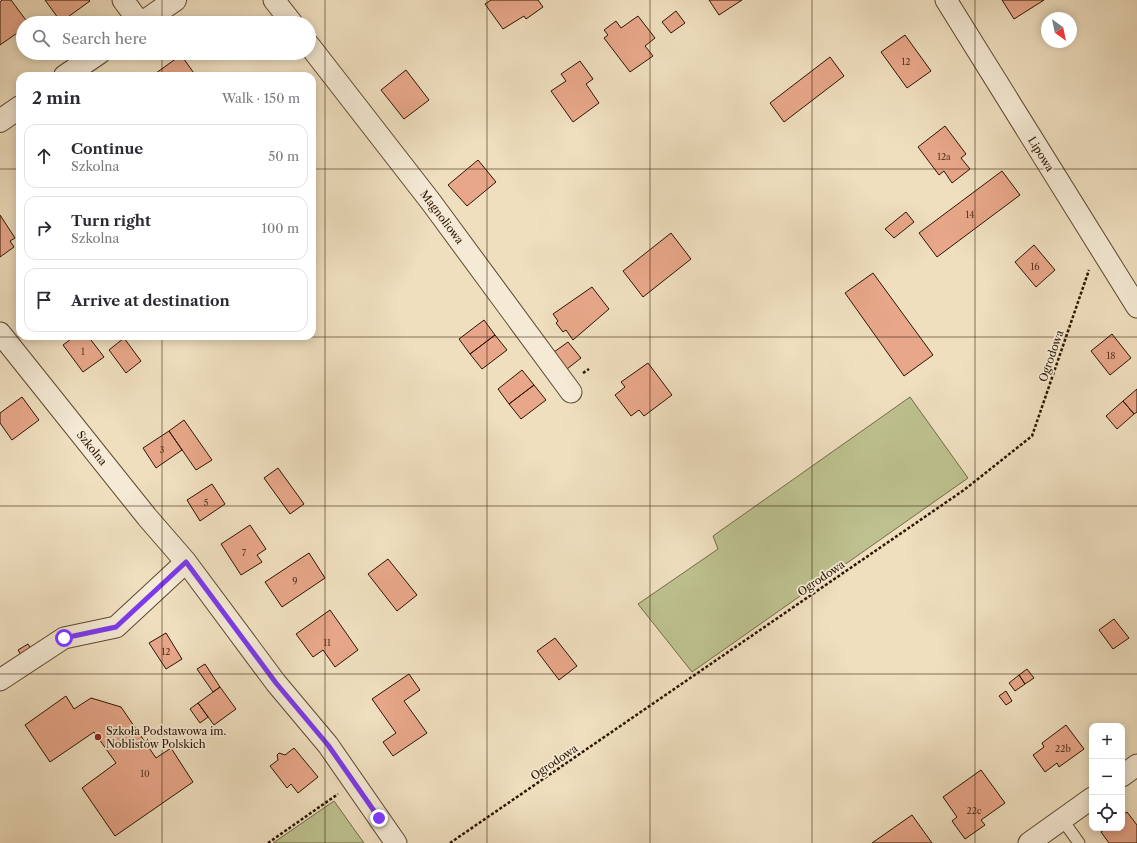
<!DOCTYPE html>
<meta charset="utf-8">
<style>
:root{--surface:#fff;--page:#f7f7f7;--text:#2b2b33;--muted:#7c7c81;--line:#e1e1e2}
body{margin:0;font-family:"Libre Caslon Text",serif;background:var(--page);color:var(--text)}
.controls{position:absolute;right:12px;bottom:12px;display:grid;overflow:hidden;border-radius:8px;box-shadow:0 2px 10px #0003}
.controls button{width:36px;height:36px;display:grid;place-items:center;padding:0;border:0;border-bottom:1px solid var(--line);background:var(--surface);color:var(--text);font:20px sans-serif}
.compass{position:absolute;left:1041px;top:12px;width:36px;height:36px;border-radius:50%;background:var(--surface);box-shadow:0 2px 10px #0003;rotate:147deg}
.stop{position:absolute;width:12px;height:12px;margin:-9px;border:3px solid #7c3aed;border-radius:50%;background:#fff}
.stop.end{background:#7c3aed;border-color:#fff;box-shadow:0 1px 4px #0008}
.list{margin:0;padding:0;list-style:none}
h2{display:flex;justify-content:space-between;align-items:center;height:52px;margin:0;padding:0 16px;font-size:17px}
h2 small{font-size:13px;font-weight:400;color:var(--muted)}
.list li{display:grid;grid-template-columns:26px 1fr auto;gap:12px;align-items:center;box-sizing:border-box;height:64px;margin:0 8px 8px;padding:0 8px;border:1px solid var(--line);border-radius:12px}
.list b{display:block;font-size:15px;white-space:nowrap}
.list p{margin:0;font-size:13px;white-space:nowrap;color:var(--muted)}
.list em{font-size:13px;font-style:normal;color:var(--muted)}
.icon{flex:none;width:22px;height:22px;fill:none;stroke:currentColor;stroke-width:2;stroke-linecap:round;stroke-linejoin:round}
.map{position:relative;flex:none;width:1137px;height:843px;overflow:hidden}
.search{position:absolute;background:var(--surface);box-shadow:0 2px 10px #0003;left:16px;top:16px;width:300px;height:44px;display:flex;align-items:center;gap:10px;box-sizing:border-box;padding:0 14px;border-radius:22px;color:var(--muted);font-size:15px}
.panel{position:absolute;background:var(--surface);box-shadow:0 2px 10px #0003;left:16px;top:72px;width:300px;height:268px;border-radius:12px}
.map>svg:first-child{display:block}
.green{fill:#bdc18f;stroke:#746b48}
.building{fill:#e8a78a;stroke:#2c1501}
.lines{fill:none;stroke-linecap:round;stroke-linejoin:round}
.service-casing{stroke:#5d4830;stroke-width:13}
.minor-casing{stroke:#5d4830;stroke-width:23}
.tertiary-casing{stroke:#5d4830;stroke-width:24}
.path{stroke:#2c1501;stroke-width:2.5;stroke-dasharray:3 2;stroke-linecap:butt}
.service{stroke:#f5ead5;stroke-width:11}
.minor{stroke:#f5ead5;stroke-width:21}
.tertiary{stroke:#f5ead5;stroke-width:22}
.route{stroke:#7c3aed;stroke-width:5}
.grid{fill:none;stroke:#2c1501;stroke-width:1;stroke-opacity:0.55}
.poi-dot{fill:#8f2418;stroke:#f5ead5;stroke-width:1.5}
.labels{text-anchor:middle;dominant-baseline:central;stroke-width:3.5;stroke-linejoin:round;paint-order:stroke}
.number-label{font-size:9px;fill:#5b3a23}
.street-label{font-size:11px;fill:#2c1501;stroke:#f5ead5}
.poi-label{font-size:11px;fill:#2c1501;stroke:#f5ead5;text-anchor:start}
</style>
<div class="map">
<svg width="1137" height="843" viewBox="0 0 1137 843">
<rect width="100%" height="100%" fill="#efdfbf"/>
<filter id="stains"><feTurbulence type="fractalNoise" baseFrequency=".005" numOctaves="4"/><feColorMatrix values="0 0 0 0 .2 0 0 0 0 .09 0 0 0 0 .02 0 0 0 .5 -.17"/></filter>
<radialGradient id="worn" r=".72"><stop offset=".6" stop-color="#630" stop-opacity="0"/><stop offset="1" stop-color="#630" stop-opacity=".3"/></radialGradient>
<path class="green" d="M910,397L968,478L692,672L638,604L718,549L713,536Z
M334,801L364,843H273Z"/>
<path class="building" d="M2,0H11L28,23H23V29L0,45V2Z
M45,0H89L90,1L61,22Z
M491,0H538L543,7L526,19L524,16L503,29L485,4Z
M709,0H742L719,15Z
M1002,0H1044L1014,19Z
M676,11L685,23L671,33L662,22Z
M638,16L655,38L645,46L653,56L630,72L604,38L608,35L604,30L616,21L621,28Z
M905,35L931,71L907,88L881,52Z
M181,55L196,76H152Z
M830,57L844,76L784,122L770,103Z
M580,61L593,79L586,84L599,103L573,122L551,91L566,81L561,74Z
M406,70L429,100L404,119L381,90Z
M945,126L966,154L961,158L970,169L952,183L944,171L939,175L918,147Z
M478,160L496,182L467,206L448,185Z
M1002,171L1020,195L937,257L919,233Z
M906,212L914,222L894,238L885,229Z
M0,215L15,238L10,241L14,247L0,257Z
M671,233L691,259L643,297L623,271Z
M1034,245L1055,270L1036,287L1015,262Z
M873,273L933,355L904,376L845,293Z
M592,287L609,309L573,340L566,330L563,332L556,323L558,321L553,314Z
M484,320L495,335L470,354L459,339Z
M1112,334L1131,358L1110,375L1091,351Z
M495,335L507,350L482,369L470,354Z
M75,336H88L104,357L83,372L63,345Z
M124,338L141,361L126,373L109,350Z
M568,342L581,358L567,369L554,352Z
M648,363L672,395L644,416L639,410L631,416L615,395L625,387L621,382Z
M522,370L534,385L509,404L498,389Z
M534,385L546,400L521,419L509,404Z
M1137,389V412L1134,414L1123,401Z
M22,397L39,420L12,440L0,423V413Z
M1123,401L1134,414L1117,429L1106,416Z
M184,420L212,460L196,470L169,431Z
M169,431L182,450L156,468L143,448Z
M278,468L304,504L290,514L264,478Z
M212,484L225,504L200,521L187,500Z
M250,525L266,549L257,555L262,562L241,575L221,544Z
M309,553L325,578L282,607L265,582Z
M388,559L417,595L397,611L368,574Z
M330,610L358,650L335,667L323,650L313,657L296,634Z
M1114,619L1129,638L1113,649L1099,630Z
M166,633L182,659L166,669L149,643Z
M555,638L577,666L559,680L537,651Z
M28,644L32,650L22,657L18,650Z
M205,664L220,687L213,692L197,669Z
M1027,669L1034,678L1025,684L1019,675Z
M409,674L420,690L404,701L427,733L393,756L383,742L396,733L372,699Z
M1019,675L1025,684L1015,691L1009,683Z
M220,687L236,709L214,725L198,703Z
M1006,691L1012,701L1006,705L999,696Z
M66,696L74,709L91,698L121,707L156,758L171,748L193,782L115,836L82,788L116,763L94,732L50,762L25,725Z
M198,703L208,717L200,723L190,709Z
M1066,725L1084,749L1059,767L1057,763L1045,772L1033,755L1044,747L1042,743Z
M294,748L318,777L298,793L291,784L287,788L270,766L278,760L277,755L279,753L285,755Z
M981,770L1005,803L981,820L985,825L965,839L952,821L957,817L943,797Z
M1127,812L1137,825V843H1109L1101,832L1107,828H1122V816Z
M912,815L932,843H872Z"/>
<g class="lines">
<g class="service-casing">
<path id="service" d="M1062,819L1079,843"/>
</g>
<g class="minor-casing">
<path id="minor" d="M123,0L140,23
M274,0L292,23
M946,0L1137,307
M309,45L431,202L571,392
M0,333L147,517L186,562L276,683L328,745L396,843
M0,680L64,638L116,627L186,562
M1122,776L1137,765
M1029,843L1092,798"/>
</g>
<g class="tertiary-casing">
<path id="tertiary" d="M142,23L175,0
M65,76L99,53
M0,121L20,107"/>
</g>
<path class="path" d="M583,373L589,369
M268,843L338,794
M450,843L964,490L1032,436L1089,270"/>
<use href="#service" class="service"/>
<use href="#minor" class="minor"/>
<use href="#tertiary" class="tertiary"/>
</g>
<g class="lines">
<path class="route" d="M64,638L116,627L186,562L276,683L328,745L379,818"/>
</g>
<path class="grid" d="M162,0V23M325,0V843M487,0V843M650,0V843M812,0V843M975,0V843M162,53V76M0,169H20M312,169H1137M162,336V843M0,337H1137M0,506H1137M0,674H1137"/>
<circle class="poi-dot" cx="98" cy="737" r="4"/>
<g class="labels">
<g class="number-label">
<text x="906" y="61">12</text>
<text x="944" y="156">12a</text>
<text x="970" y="214">14</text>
<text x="1035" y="266">16</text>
<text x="83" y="351">1</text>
<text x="1111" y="355">18</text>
<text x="162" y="449">3</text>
<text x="206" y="502">5</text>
<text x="244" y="552">7</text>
<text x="295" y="580">9</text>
<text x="327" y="642">11</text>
<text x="166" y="651">12</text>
<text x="1063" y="748">22b</text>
<text x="145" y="773">10</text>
<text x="974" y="810">22c</text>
</g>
<g class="street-label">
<text transform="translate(1041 154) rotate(58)">Lipowa</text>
<text transform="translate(442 217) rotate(53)">Magnoliowa</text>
<text transform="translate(1051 356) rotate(-71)">Ogrodowa</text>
<text transform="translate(92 448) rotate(51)">Szkolna</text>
<text transform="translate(821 578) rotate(-34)">Ogrodowa</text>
<text transform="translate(554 762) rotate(-34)">Ogrodowa</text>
</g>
<g class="poi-label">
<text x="106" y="731">Szkoła Podstawowa im.<tspan x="106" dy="13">Noblistów Polskich</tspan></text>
</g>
</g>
<rect width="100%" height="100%" filter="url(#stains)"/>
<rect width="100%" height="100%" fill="url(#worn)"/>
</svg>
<div class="controls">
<button>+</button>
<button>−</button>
<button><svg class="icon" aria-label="locate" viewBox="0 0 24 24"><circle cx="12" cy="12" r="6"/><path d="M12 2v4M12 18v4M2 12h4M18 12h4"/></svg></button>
</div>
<svg class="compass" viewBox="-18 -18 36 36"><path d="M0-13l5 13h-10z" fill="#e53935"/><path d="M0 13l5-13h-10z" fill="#7c7c81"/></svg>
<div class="stop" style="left:64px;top:638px"></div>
<div class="stop end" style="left:379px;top:818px"></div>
<div class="search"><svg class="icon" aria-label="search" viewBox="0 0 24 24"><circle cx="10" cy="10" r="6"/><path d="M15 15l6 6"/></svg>Search here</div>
<section class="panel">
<h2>2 min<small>Walk · 150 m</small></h2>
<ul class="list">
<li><svg class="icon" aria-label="ahead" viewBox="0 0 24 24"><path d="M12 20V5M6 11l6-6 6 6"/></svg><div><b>Continue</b><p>Szkolna</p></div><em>50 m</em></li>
<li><svg class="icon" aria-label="right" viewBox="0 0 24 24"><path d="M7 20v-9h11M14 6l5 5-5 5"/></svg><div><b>Turn right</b><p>Szkolna</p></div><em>100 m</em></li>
<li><svg class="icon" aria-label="arrive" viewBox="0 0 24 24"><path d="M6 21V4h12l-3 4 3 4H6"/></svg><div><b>Arrive at destination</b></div></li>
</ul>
</section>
</div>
